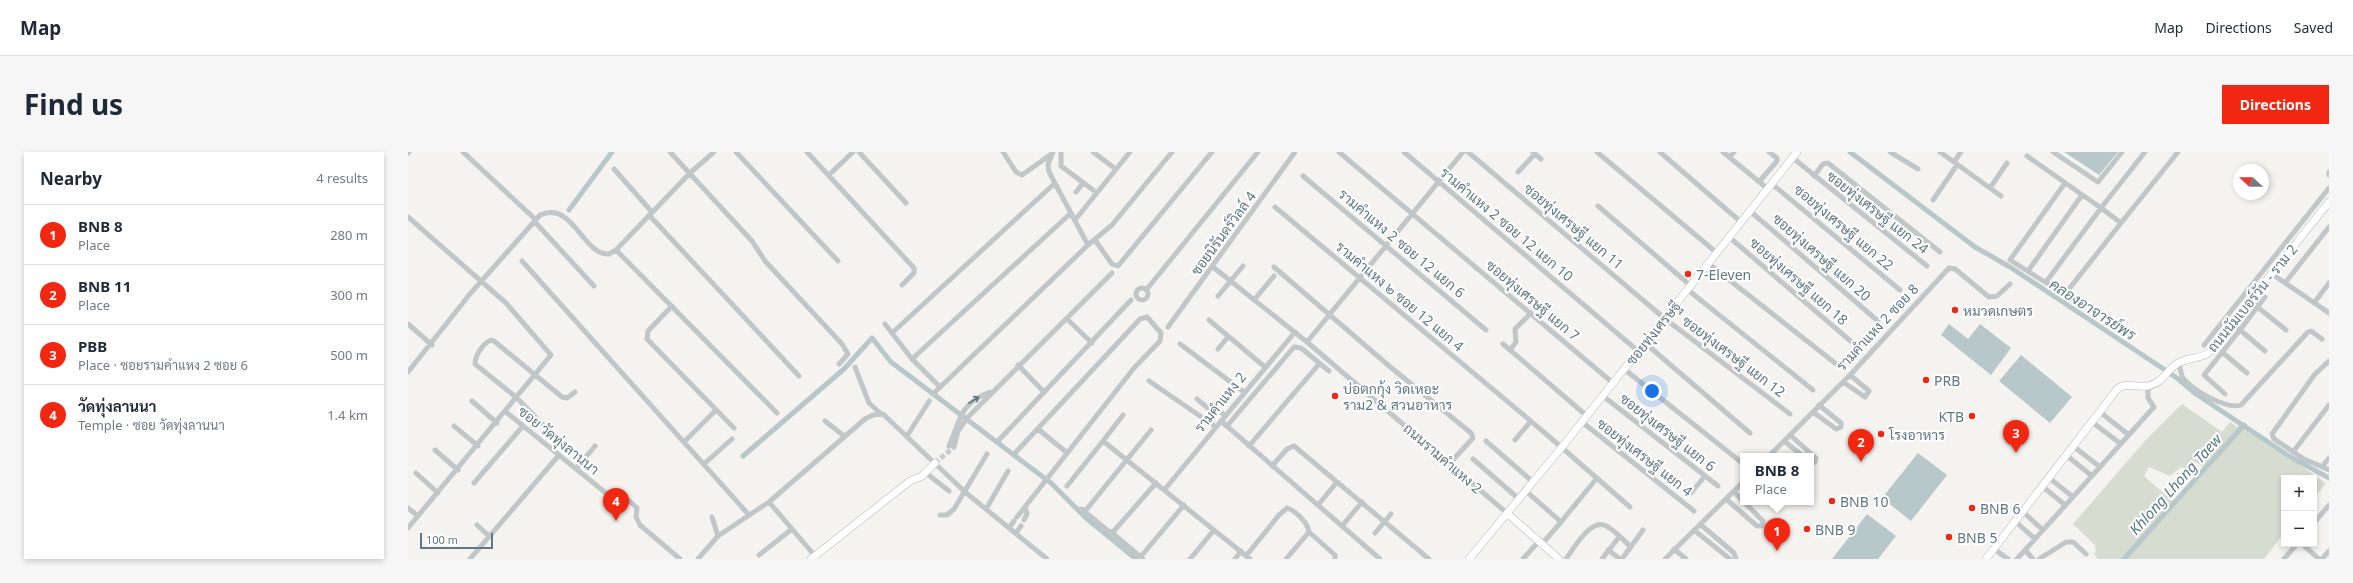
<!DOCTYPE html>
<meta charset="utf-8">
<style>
:root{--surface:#fff;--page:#f6f6f7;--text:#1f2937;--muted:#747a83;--line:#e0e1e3;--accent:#f22711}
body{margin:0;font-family:"Noto Sans",Sarabun,sans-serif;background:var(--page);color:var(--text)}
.controls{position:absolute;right:12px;bottom:12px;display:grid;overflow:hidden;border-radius:0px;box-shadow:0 2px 6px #0003}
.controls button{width:36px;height:36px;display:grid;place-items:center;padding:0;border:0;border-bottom:1px solid var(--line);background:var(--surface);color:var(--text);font:20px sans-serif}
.compass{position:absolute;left:1825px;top:12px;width:36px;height:36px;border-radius:50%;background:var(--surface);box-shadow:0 2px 6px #0003;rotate:292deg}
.scale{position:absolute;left:12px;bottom:10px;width:73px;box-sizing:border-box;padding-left:4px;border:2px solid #607883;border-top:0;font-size:11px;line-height:14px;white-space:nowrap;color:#607883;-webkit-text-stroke:3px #fff;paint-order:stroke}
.you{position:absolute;left:1244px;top:239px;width:14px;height:14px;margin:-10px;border:3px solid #fff;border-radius:50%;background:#1a73e8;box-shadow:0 0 0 6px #1a73e833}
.badge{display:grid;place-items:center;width:26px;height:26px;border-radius:50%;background:var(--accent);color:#fff;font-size:13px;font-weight:700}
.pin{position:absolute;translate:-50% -33px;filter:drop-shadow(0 1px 2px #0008)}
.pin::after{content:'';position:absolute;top:21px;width:14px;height:12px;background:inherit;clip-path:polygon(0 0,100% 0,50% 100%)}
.popup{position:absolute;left:1332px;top:301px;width:74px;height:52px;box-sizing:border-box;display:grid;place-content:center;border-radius:0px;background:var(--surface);filter:drop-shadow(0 1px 3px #0005);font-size:13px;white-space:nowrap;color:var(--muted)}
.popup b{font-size:15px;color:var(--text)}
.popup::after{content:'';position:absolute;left:50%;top:100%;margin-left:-8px;border:8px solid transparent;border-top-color:var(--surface)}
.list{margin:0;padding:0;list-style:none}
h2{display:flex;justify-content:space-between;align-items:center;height:52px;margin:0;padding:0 16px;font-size:17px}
h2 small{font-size:13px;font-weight:400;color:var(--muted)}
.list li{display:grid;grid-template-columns:26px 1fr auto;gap:12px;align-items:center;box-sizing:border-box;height:60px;padding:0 16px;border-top:1px solid var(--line)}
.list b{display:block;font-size:15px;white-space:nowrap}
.list p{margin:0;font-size:13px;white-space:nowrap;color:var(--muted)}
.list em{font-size:13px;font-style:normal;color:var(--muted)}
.map{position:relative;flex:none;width:1921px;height:407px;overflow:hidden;border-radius:0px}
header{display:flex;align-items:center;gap:24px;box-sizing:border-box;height:56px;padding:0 20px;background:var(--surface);border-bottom:1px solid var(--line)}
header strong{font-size:19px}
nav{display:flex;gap:22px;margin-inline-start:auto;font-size:14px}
.intro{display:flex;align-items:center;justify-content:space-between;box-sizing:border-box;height:96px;padding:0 24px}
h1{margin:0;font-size:28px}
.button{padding:10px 18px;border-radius:0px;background:var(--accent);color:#fff;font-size:14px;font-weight:700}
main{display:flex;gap:24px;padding:0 24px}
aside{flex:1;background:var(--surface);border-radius:0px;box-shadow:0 2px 6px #0003}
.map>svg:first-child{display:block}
.green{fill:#d6dcd0;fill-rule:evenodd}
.water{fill:#b8c8ca}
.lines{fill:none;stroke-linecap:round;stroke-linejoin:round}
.canal{stroke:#b8c8ca;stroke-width:5}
.street-tunnel{stroke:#c8cecf;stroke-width:5;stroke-dasharray:5 2.5;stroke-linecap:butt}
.secondary-casing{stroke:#b3babd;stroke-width:8}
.street{stroke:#c1c6c8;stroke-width:5}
.secondary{stroke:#fff;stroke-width:7}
.oneway{stroke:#607883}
.poi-dot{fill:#f22711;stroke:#fff;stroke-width:1.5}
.labels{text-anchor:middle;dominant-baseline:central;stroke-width:4;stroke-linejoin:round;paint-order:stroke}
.street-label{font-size:14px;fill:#607883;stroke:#fff}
.poi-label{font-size:14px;fill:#607883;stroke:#fff;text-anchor:start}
.water-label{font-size:15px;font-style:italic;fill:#5b7c81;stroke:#fff}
</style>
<header>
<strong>Map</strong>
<nav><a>Map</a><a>Directions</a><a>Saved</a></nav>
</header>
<div class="intro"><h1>Find us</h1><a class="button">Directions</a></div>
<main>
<aside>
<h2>Nearby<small>4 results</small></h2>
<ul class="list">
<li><span class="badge">1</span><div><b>BNB 8</b><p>Place</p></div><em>280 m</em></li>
<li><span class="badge">2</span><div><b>BNB 11</b><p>Place</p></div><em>300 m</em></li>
<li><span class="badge">3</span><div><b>PBB</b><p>Place · ซอยรามคำแหง 2 ซอย 6</p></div><em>500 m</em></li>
<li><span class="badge">4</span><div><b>วัดทุ่งลานนา</b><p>Temple · ซอย วัดทุ่งลานนา</p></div><em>1.4 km</em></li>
</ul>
</aside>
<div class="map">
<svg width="1921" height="407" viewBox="0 0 1921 407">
<rect width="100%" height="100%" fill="#f4f3ef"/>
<path class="green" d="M1774,252L1814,280L1822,270L1829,275L1831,273L1837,275L1918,331L1906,346V326H1876V381L1856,407H1690L1686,402L1688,400L1687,393L1665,372L1736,290ZM1788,310L1799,318L1768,352L1736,324L1741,315L1762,324L1773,315L1778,320Z"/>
<path class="water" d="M1656,0H1710L1691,23Z
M1541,172L1560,187L1572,172L1603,196L1583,223L1533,183Z
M1613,203L1664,245L1642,271L1591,229Z
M1510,301L1539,323L1503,369L1474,346Z
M1459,362L1488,384L1470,407H1424Z"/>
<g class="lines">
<path class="canal" d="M1442,0L1567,95L1602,115L1769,226L1788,242L1881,304L1921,326
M161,58L204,0
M335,304L436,217L464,186L483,210L643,331L678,366L728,407
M1716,407L1836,273"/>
<path class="street-tunnel" d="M520,251L526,241
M527,311L546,295"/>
<g class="secondary-casing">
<path id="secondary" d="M1100,362L1151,407
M403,407L502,329L514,324L527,311
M1061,407L1154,295L1389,0
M1578,407L1710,236C1720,230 1729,236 1740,234C1756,231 1759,216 1772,210C1791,202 1797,210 1810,189L1921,50"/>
</g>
<path class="street" d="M55,0L127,67
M262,0L344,89L357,109L434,192L440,202L431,212
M328,0L430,109
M399,0L506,116V121L494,133
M451,0L498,51
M595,0L608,20L614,23L642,3
M645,0L640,12L641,20L680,93
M653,0V14L685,38
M685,0L705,15
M931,0L1205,231
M996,0L1230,199
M1060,0L1256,166L1382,262
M1125,0L1133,7
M1189,0L1309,101
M1252,0L1333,70
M1315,0L1360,37
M1482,0L1510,17
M1532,0L1582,36L1599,11
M1645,0L1690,30L1714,0
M1737,0L1693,56L1713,71L1770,0
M0,1L1,0
M1619,4L1693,56L1638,130
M1321,5L1326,0
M1385,6L1519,114
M1546,10L1553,0
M206,17L244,60
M424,20L445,0
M1110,20L1127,2
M1921,20V23
M895,24L1078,178
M1406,24L1415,12L1420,11L1532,100
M1351,30L1369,9V6L1361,0
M1657,31L1602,108L1664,147
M1364,32L1492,138
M1582,36L1593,44
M668,40L675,31
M1525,48L1549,13
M1190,54L1283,134
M867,55L1137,281L1222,355
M1342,59L1470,169
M241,63L391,224
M0,65L98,151L143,203L0,376
M667,68L722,0
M126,69L186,134
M1321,85L1446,192
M687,88L704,112L710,114L804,0
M208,98L369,261
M114,109L341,363
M1301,112L1427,211
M805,115L899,190L1100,362
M866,115L980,213L1063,281L1065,286L1042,311
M1620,119L1674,43
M1864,122L1921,161
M1877,131L1921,75
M728 142a6 6 0 1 1 12 0a6 6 0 1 1-12 0Z
M739,137L850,0
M1280,138L1405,238
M1657,142L1713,71
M810,144L835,114
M1857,145L1832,178L1857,199
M846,148L866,124
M1842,149L1878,178
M1906,151L1921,131
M264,154L240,179L239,187L326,276
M659,167L684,191
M801,168L857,215
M0,172L24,193
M477,172L484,181
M760,175L887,0
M899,190L1055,0
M1237,191L1342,281
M772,192L836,240
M1095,192L1179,264
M1796,193L1921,36
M810,197L820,185
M1102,198L1108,190L1107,177L1123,161
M1814,200L1839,221
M504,207L663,61
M1921,209L1907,222L1864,282L1866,287L1896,307L1921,318
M1771,211C1772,215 1773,222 1775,226C1784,238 1819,258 1833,253L1900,180L1903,179L1914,187
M610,213L636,240
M447,215L461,251L473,262
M1216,217L1333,310
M0,220L62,142L132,63C165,48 175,104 201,102L208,98L282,21L306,0
M741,229L808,275
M1435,230L1457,245L1461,239L1442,223
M531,234L504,207L484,181L646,32
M526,241L680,93L704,73L764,0
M1817,242L1796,223L1832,178L1824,171
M1195,244L1310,334
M789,247L802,258L808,257L817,263
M64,249L89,271
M98,260L204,346L217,345L229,356L228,365L232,373L272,407
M1405,260L1428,277L1433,275V271L1411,253
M1692,260L1721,283
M417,269L436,284
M813,269L972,407
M1174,270L1286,359
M1684,270L1713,292
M46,274L70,294
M819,274L886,195L893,196L921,219
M630,277L658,300
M140,278L109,246L67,212C67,204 75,191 83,188L86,189L154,245L159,246L167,240
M1382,283L1408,306L1407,310L1403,311
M499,284L520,251
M1107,288L1123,269
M590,289L723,148
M695,289L715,263
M1078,289L1125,330
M1376,289L1395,304
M276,290L306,260
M541,294C553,267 551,252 582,240
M841,294L911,212
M1665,294L1692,315
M546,295L550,279L560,265L704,121
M27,298L50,318
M608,300L732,167L739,165L753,181L752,189L726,216L609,365
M1885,300L1921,253
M1658,303L1684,324
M1361,304L1442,223L1541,116L1547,117L1581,145L1589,144L1602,132
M1065,307L1111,347
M296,312L324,287
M864,314L879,297L886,294L1021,407
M1914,315L1921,306
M168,317L187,294
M8,321L30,341
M518,321L541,339
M1640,325L1665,345
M66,331L115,274
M659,334L695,289L842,407
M1634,334L1657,353
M757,337L887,180
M1118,339L1153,370L1189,326
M1326,340L1335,349
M1282,342L1297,324
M1318,347L1349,374H1354L1355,369L1336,350
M361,350L407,404
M910,353L929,330
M0,356L10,364
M578,357L600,319
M672,357L678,358L743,278
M676,359L700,379L705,380L748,331
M1614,359L1635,378
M532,363H539L546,357L579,302
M304,365L310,384
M616,368L619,362L617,355
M1606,368L1627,387
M1906,371L1921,353
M1292,372L1326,401L1328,407
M69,373L81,384
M934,374L954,350
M601,376L606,369
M1286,378L1322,407
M703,380L735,407
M901,380L927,403V407
M608,381L613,374
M967,381L983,362
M1134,392L1153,370
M1894,392L1911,407
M1266,397L1278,407
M1586,397L1600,407
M1200,398L1212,407
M1617,398L1625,407
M735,402L776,353
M351,403L384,377
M838,404L871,363L879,356C888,359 900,371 901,380L878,407
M62,407L151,303
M290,407L310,384L361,350L457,267L465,263L475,262L557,340L639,407
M782,407L806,378
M827,407L833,399
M1115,407L1131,389
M1158,407C1165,397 1182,368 1196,373C1205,376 1215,388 1223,395
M1194,407L1211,385
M1214,407L1235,378
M1257,407L1335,330
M1609,407L1746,255L1740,246V234
M1631,407L1658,390H1665L1678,402
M1876,407L1889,392
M1914,407L1921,399"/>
<use href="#secondary" class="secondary"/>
</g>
<defs><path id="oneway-shaft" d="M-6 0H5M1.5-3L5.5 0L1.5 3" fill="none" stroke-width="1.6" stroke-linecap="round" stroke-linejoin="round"/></defs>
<use class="oneway" href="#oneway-shaft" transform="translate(566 248) rotate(-33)"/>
<g class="poi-dot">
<circle cx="1280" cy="122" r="4"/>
<circle cx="1547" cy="158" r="4"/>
<circle cx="1518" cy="228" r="4"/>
<circle cx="927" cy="244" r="4"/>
<circle cx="1564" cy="264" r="4"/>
<circle cx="1473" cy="282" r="4"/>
<circle cx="1424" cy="349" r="4"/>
<circle cx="1564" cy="356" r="4"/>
<circle cx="1399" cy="377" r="4"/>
<circle cx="1541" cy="385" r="4"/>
</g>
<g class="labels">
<g class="street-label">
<text transform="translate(1470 60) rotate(38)">ซอยทุ่งเศรษฐี แยก 24</text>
<text transform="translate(1099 72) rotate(40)">รามคำแหง 2 ซอย 12 แยก 10</text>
<text transform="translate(1166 74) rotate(40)">ซอยทุ่งเศรษฐี แยก 11</text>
<text transform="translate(1436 75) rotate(40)">ซอยทุ่งเศรษฐี แยก 22</text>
<text transform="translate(815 81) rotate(-54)">ซอยนิรันดร์วิลล์ 4</text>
<text transform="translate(994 91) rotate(40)">รามคำแหง 2 ซอย 12 แยก 6</text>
<text transform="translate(1414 105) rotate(41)">ซอยทุ่งเศรษฐี แยก 20</text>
<text transform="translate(1391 129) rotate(41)">ซอยทุ่งเศรษฐี แยก 18</text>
<text transform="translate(992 144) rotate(40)">รามคำแหง ๒ ซอย 12 แยก 4</text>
<text transform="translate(1844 146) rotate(-51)">ถนนนัมเบอร์วัน - ราม 2</text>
<text transform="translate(1125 148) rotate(40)">ซอยทุ่งเศรษฐี แยก 7</text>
<text transform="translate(1469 175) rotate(-47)">รามคำแหง 2 ซอย 8</text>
<text transform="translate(1245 181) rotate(-51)">ซอยทุ่งเศรษฐี</text>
<text transform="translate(1326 204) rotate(37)">ซอยทุ่งเศรษฐี แยก 12</text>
<text transform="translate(812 250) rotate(-51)">รามคำแหง 2</text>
<text transform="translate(1260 280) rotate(38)">ซอยทุ่งเศรษฐี แยก 6</text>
<text transform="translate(151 288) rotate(39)">ซอย วัดทุ่งลานนา</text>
<text transform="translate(1237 305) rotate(38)">ซอยทุ่งเศรษฐี แยก 4</text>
<text transform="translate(1035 306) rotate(41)">ถนนรามคำแหง 2</text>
</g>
<g class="poi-label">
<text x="1288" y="122">7-Eleven</text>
<text x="1555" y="158">หมวดเกษตร</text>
<text x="1526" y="228">PRB</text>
<text x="935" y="236">บ่อตกกุ้ง วิดเหอะ<tspan x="935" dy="16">ราม2 &amp; สวนอาหาร</tspan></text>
<text x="1556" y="264" text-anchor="end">KTB</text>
<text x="1481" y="282">โรงอาหาร</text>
<text x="1432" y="349">BNB 10</text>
<text x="1572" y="356">BNB 6</text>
<text x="1407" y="377">BNB 9</text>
<text x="1549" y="385">BNB 5</text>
</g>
<g class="water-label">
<text transform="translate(1685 157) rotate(33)">คลองอาจารย์พร</text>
<text transform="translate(1767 332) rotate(-48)">Khlong Lhong Taew</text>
</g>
</g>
</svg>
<div class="controls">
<button>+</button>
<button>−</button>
</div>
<svg class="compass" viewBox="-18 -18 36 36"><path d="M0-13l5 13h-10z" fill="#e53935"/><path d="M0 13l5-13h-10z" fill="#747a83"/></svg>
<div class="scale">100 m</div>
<div class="you"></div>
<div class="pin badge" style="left:1369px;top:399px">1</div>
<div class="popup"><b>BNB 8</b>Place</div>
<div class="pin badge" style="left:1453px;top:310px">2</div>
<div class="pin badge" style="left:1608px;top:301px">3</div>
<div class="pin badge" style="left:208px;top:369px">4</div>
</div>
</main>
